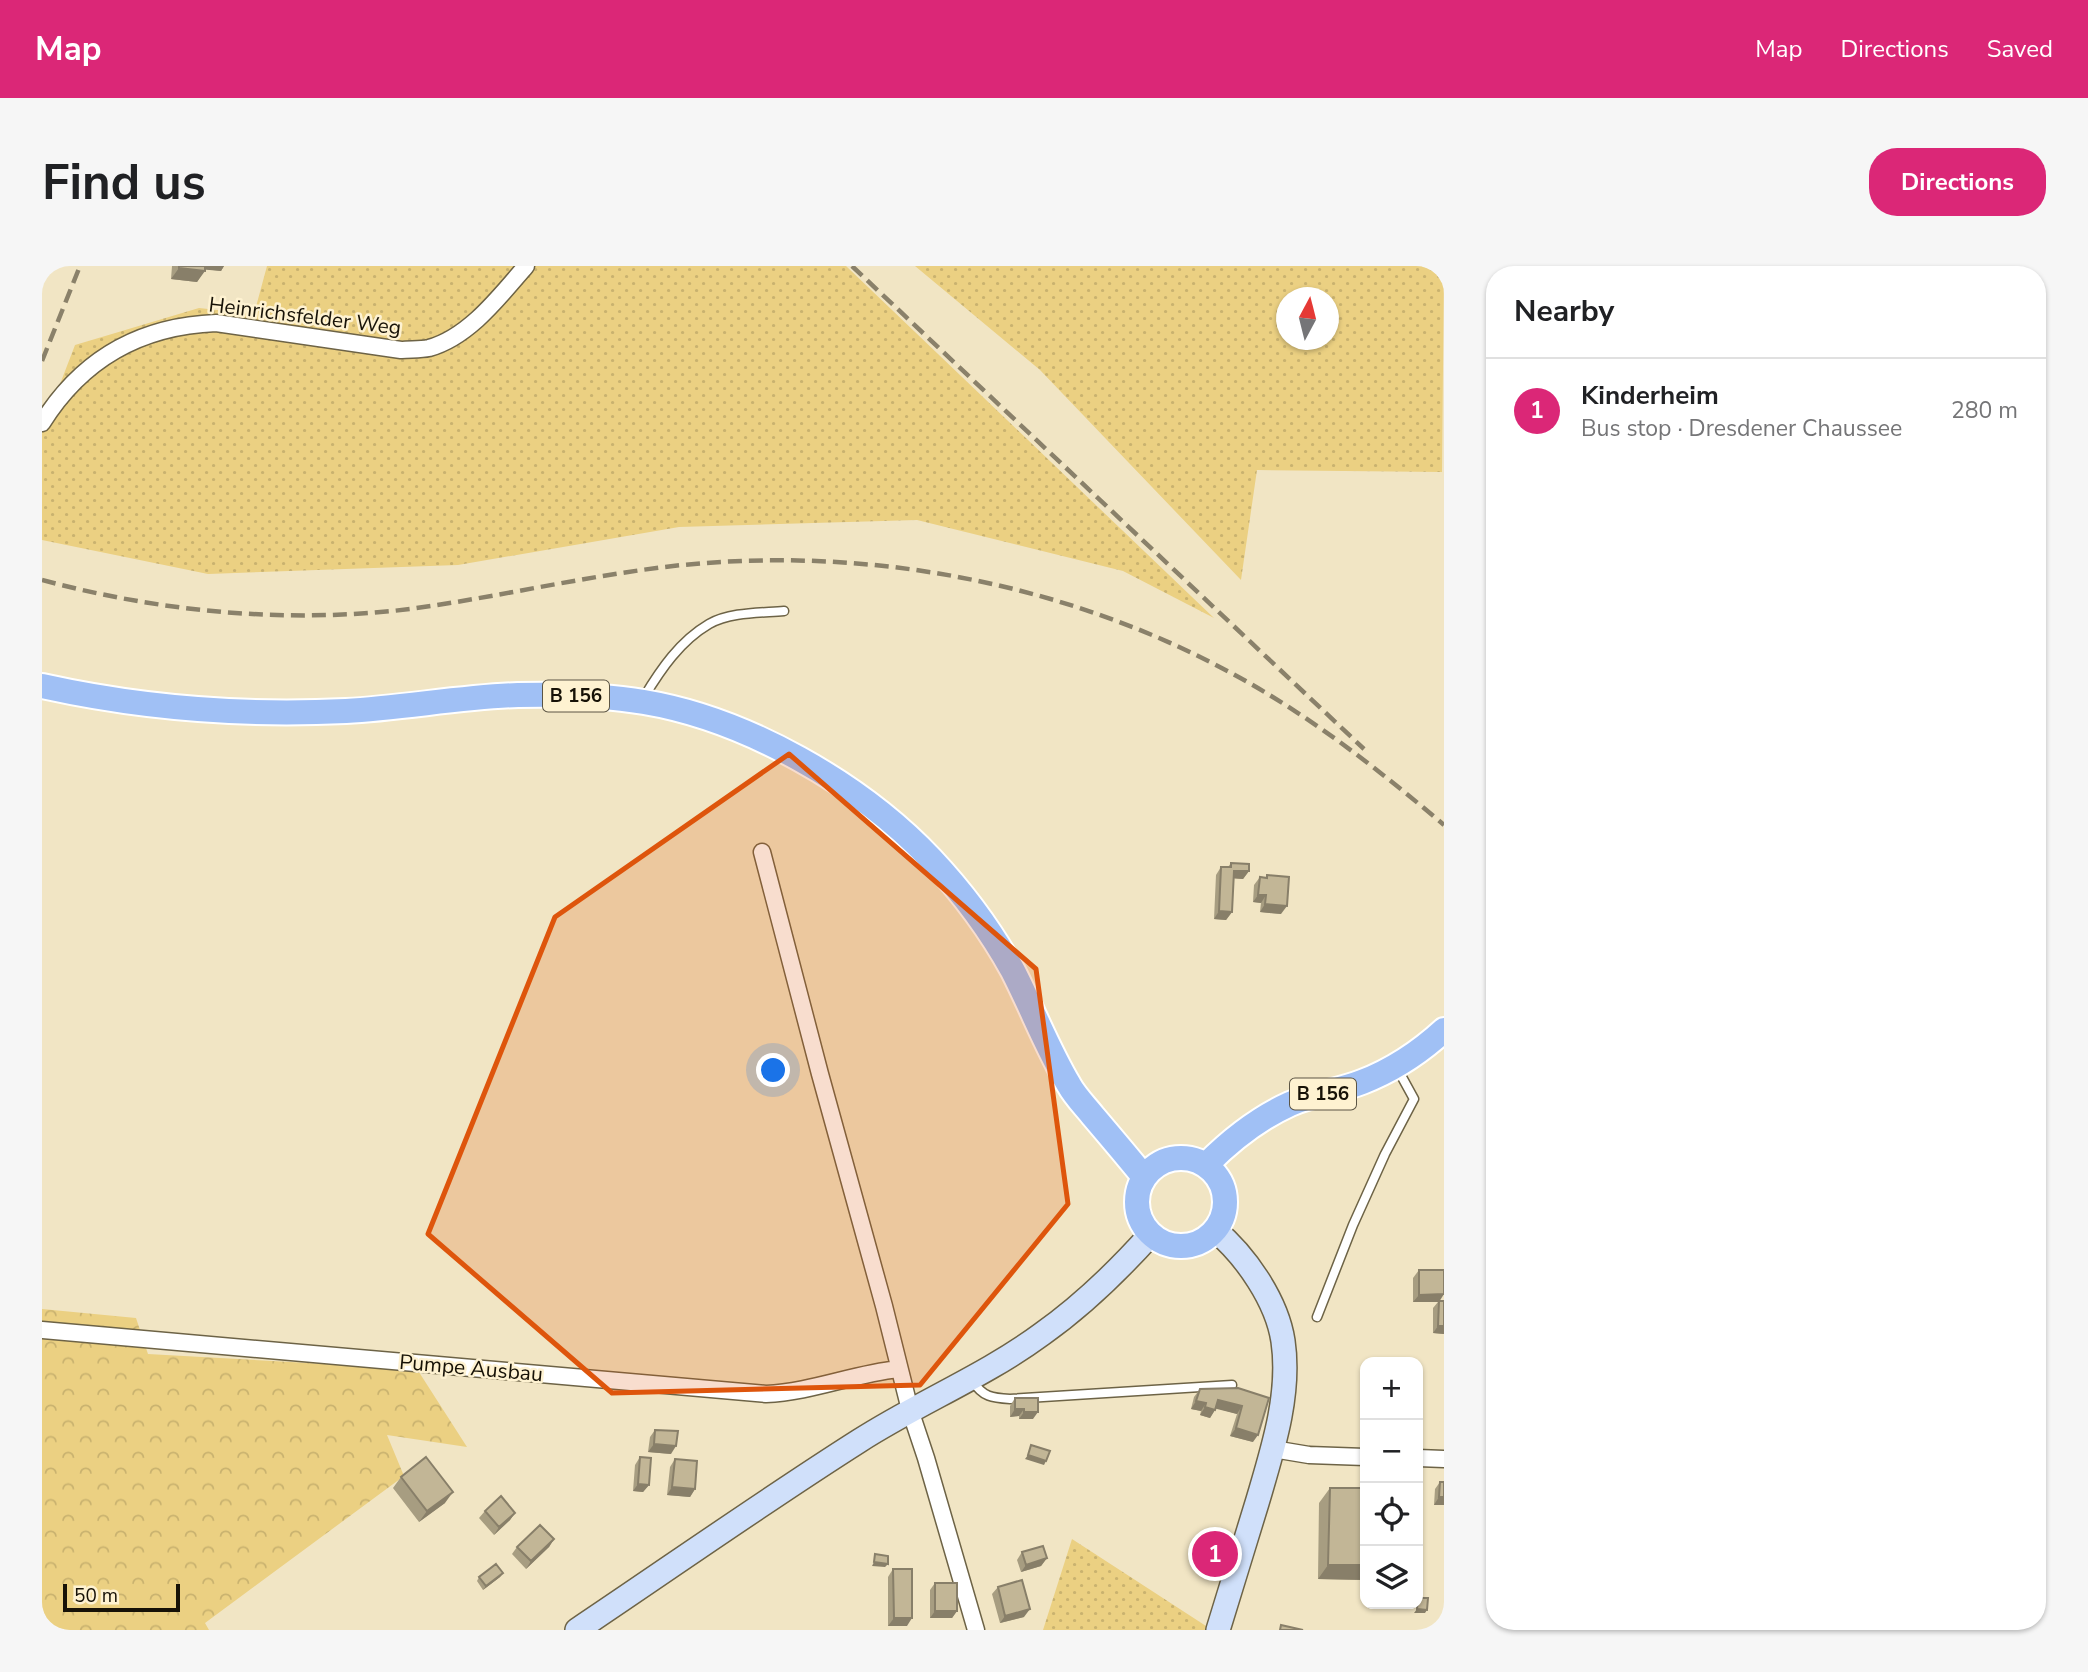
<!DOCTYPE html>
<meta charset="utf-8">
<style>
:root{--surface:#fff;--page:#f6f6f6;--text:#202124;--muted:#757577;--line:#e0e0e0;--accent:#db2777}
body{margin:0;font-family:"Nunito Sans",sans-serif;background:var(--page);color:var(--text)}
.controls{position:absolute;right:21px;bottom:21px;display:grid;overflow:hidden;border-radius:14px;box-shadow:0 2px 5px #0004}
.controls button{width:63px;height:63px;display:grid;place-items:center;padding:0;border:0;border-bottom:2px solid var(--line);background:var(--surface);color:var(--text);font:35px sans-serif}
.compass{position:absolute;left:1234px;top:21px;width:63px;height:63px;border-radius:50%;background:var(--surface);box-shadow:0 2px 5px #0004;rotate:7deg}
.scale{position:absolute;left:21px;bottom:18px;width:117px;box-sizing:border-box;padding-left:7px;border:4px solid #171207;border-top:0;font-size:19px;line-height:24px;white-space:nowrap;color:#171207;-webkit-text-stroke:5px #fef2d1;paint-order:stroke}
.you{position:absolute;left:732px;top:805px;width:24px;height:24px;margin:-18px;border:5px solid #fff;border-radius:50%;background:#1a73e8;box-shadow:0 0 0 10px #1a73e833}
.badge{display:grid;place-items:center;width:46px;height:46px;border-radius:50%;background:var(--accent);color:#fff;font-size:23px;font-weight:700}
.pin{position:absolute;translate:-50% -50%;border:4px solid #fff;box-shadow:0 2px 7px #0006}
.list{margin:0;padding:0;list-style:none}
h2{display:flex;justify-content:space-between;align-items:center;height:91px;margin:0;padding:0 28px;font-size:30px}
h2 small{font-size:23px;font-weight:400;color:var(--muted)}
.list li{display:grid;grid-template-columns:46px 1fr auto;gap:21px;align-items:center;box-sizing:border-box;height:105px;padding:0 28px;border-top:2px solid var(--line)}
.list b{display:block;font-size:26px;white-space:nowrap}
.list p{margin:0;font-size:23px;white-space:nowrap;color:var(--muted)}
.list em{font-size:23px;font-style:normal;color:var(--muted)}
.icon{flex:none;width:38px;height:38px;fill:none;stroke:currentColor;stroke-width:2;stroke-linecap:round;stroke-linejoin:round}
.map{position:relative;flex:none;width:1402px;height:1364px;overflow:hidden;border-radius:28px}
header{display:flex;align-items:center;gap:42px;box-sizing:border-box;height:98px;padding:0 35px;background:var(--accent);color:#fff}
header strong{font-size:33px}
nav{display:flex;gap:38px;margin-inline-start:auto;font-size:24px}
.intro{display:flex;align-items:center;justify-content:space-between;box-sizing:border-box;height:168px;padding:0 42px}
h1{margin:0;font-size:49px}
.button{padding:18px 32px;border-radius:28px;background:var(--accent);color:#fff;font-size:24px;font-weight:700}
main{display:flex;gap:42px;padding:0 42px}
aside{flex:1;background:var(--surface);border-radius:28px;box-shadow:0 2px 5px #0004}
.map>svg:first-child{display:block}
.grass{fill:url(#grass-dots);fill-rule:evenodd}
.forest{fill:url(#forest-crowns)}
.lines{fill:none;stroke-linecap:round;stroke-linejoin:round}
.lane-casing{stroke:#6d6346;stroke-width:11}
.street-casing{stroke:#6d6346;stroke-width:19}
.secondary-casing{stroke:#6d6346;stroke-width:26}
.primary-casing{stroke:#fff;stroke-width:28}
.lane{stroke:#fff;stroke-width:8}
.street{stroke:#fff;stroke-width:16}
.secondary{stroke:#d0e0fa;stroke-width:23}
.primary{stroke:#a0c0f5;stroke-width:24}
.rail{stroke:#8a816a;stroke-width:4.5;stroke-dasharray:14 7;stroke-linecap:butt}
.wall{fill:#a79d81}
.shaded-wall{fill:#887f69}
.building{fill:#c2b696;stroke:#887f69;stroke-width:2}
.marked{fill:#de550c;fill-opacity:0.2;stroke:#de550c;stroke-width:5;stroke-linejoin:round}
.labels{text-anchor:middle;dominant-baseline:central;stroke-width:5;stroke-linejoin:round;paint-order:stroke}
.shield{fill:#fef2d1;stroke:#5c5544;stroke-width:2}
.shield-label{font-size:19px;font-weight:bold;fill:#171207}
.street-label{font-size:21px;fill:#171207;stroke:#fef2d1}
</style>
<header>
<strong>Map</strong>
<nav><a>Map</a><a>Directions</a><a>Saved</a></nav>
</header>
<div class="intro"><h1>Find us</h1><a class="button">Directions</a></div>
<main>
<div class="map">
<svg width="1402" height="1364" viewBox="0 0 1402 1364">
<defs>
<pattern id="grass-dots" width="8" height="8" patternUnits="userSpaceOnUse" patternTransform="scale(1.75)"><rect width="8" height="8" fill="#ebd082"/><path d="M2 2h.1M6 6h.1" fill="none" stroke="#c9b26f" stroke-width="1.8" stroke-linecap="round"/></pattern>
<pattern id="forest-crowns" width="20" height="18" patternUnits="userSpaceOnUse" patternTransform="scale(1.75)"><rect width="20" height="18" fill="#ebd082"/><path d="M2 6a3 3 0 1 1 6 0M12 15a3 3 0 1 1 6 0" fill="none" stroke="#c9b26f"/></pattern>
</defs>
<rect width="100%" height="100%" fill="#f1e5c4"/>
<path class="grass" d="M225,0H804L1172,352L1081,305L875,254L637,261L416,299L166,308L0,274V165L33,79L157,42L212,48Z
M873,0H1402L1400,206L1215,204L1199,314L998,104ZM1244,32H1286V74H1244Z
M1030,1273L1164,1360L1163,1364H1001Z"/>
<path class="forest" d="M0,1043L94,1052L106,1088L375,1103L425,1181L345,1169L362,1210L163,1357L167,1364H0Z"/>
<g class="lines">
<g class="lane-casing">
<path id="lane" d="M602,431C619,403 638,375 667,358C688,346 718,347 742,345
M1275,1051L1311,959L1343,888L1372,833L1355,802
M931,1115C940,1131 951,1132 968,1133L1190,1119"/>
</g>
<g class="street-casing">
<path id="street" d="M0,157C40,93 99,60 174,57L359,84C368,83 378,84 387,82C427,71 458,30 484,0
M720,586L778,808L842,1040L868,1144L884,1192L934,1364
M0,1064L724,1128C769,1126 811,1108 856,1103
M1231,1183L1267,1189L1323,1191
M1376,1192L1402,1193"/>
</g>
<g class="secondary-casing">
<path id="secondary" d="M1173,964C1204,990 1235,1035 1241,1075C1249,1129 1230,1186 1215,1237C1202,1279 1189,1322 1176,1364
M535,1364C629,1301 721,1236 817,1175C876,1137 943,1110 1000,1068C1041,1039 1075,1006 1109,968"/>
</g>
<g class="primary-casing">
<path id="primary" d="M0,420C99,442 202,450 304,445C361,442 418,431 476,429C517,428 561,429 602,436C704,453 818,518 889,593C920,626 949,665 971,705C990,742 1005,782 1027,819C1033,830 1043,840 1051,850C1068,870 1085,890 1102,911
M1095 936a44 44 0 1 1 88 0a44 44 0 1 1-88 0Z
M1165,898C1190,873 1215,853 1248,838C1271,828 1297,825 1320,816C1351,804 1378,786 1402,764"/>
</g>
<use href="#lane" class="lane"/>
<use href="#street" class="street"/>
<use href="#secondary" class="secondary"/>
<use href="#primary" class="primary"/>
<path class="rail" d="M810,0L1322,483
M0,95L38,0
M0,314C119,346 245,358 368,343C456,331 543,310 631,300C823,279 1022,316 1191,408C1267,449 1336,503 1402,559"/>
</g>
<path class="wall" d="M130,0H182L179,5L163,3L155,16L129,13Z
M1189,597L1207,605L1201,613L1191,612L1190,646L1184,654L1172,653L1174,609L1179,601H1186Z
M1225,609L1239,648L1218,646L1219,637L1211,636L1212,619L1218,611L1223,612Z
M1377,1004L1398,1035L1402,1068L1391,1067V1042L1396,1036H1371V1012Z
M1196,1122L1211,1176L1188,1170L1195,1148L1174,1142L1168,1152L1158,1149L1159,1145L1149,1143L1152,1131L1158,1123Z
M973,1132L991,1153H977V1150L968,1151V1140Z
M613,1164L629,1188L606,1186L608,1171Z
M598,1191L607,1219L601,1226L591,1225L593,1199Z
M633,1193L653,1223L648,1231L625,1229L628,1201Z
M359,1211L403,1237L377,1256L351,1222Z
M1398,1216H1402V1239H1392L1393,1223Z
M1288,1222H1323V1314L1276,1313L1277,1237Z
M443,1245L473,1247L468,1254L452,1269L437,1252Z
M512,1273L507,1281L484,1303L470,1288L475,1281Z
M980,1286L1005,1292L999,1300L979,1306L975,1294Z
M851,1303L865,1360H846V1311Z
M461,1307L458,1311L441,1324L435,1315L437,1311Z
M893,1317L915,1345L910,1352H888V1324Z
M956,1321L982,1351L958,1357L950,1328Z"/>
<path class="shaded-wall" d="M158,0H182L179,5L156,3Z
M137,2L163,5L155,16L129,13Z
M1192,605H1207L1201,613L1186,612Z
M1216,629H1224L1219,637L1211,636Z
M1223,638L1245,640L1239,648L1218,646Z
M1177,645L1190,646L1184,654L1172,653Z
M1402,1028L1397,1036H1371L1377,1029Z
M1396,1060H1402V1068L1391,1067Z
M1176,1134L1200,1140L1195,1148L1171,1142Z
M1154,1135L1164,1137L1159,1145L1149,1143Z
M1163,1141L1173,1144L1168,1152L1158,1149Z
M973,1143H982L977,1150L968,1151Z
M982,1146H996L991,1153H977Z
M1194,1162L1216,1169L1211,1176L1188,1170Z
M612,1178L634,1180L629,1188L606,1186Z
M986,1189L1004,1195L1002,1199L983,1193Z
M596,1218L607,1219L601,1226L591,1225Z
M630,1221L653,1223L648,1231L625,1229Z
M411,1226L403,1237L377,1256L385,1245Z
M1397,1231H1402V1239H1392Z
M473,1247L468,1254L452,1269L457,1261Z
M512,1273L507,1281L484,1303L489,1295Z
M1005,1292L999,1300L979,1306L984,1299Z
M832,1296L846,1298L843,1301L830,1300Z
M1286,1299H1323V1314L1276,1313Z
M461,1307L458,1311L441,1324L444,1320Z
M988,1343L982,1351L958,1357L963,1350Z
M1375,1343L1385,1344L1383,1347H1372Z
M893,1345H915L910,1352H888Z
M852,1352H870L865,1360H846Z"/>
<path class="building" d="M137,0H163V5L137,2Z
M1189,597L1207,598V605H1192L1190,646L1177,645L1179,601H1189Z
M1225,609L1247,611L1245,640L1223,638L1224,629H1216L1218,611L1225,612Z
M1377,1004H1402V1028L1377,1029Z
M1397,1035H1402V1060H1396Z
M1196,1122L1227,1132L1216,1169L1194,1162L1200,1140L1176,1134L1173,1144L1163,1141L1164,1137L1154,1135L1158,1123Z
M973,1132H996V1146H982V1143H973Z
M613,1164L636,1165L634,1180L612,1178Z
M989,1179L1008,1185L1004,1195L986,1189Z
M384,1191L411,1226L385,1245L359,1211Z
M598,1191L609,1192L607,1219L596,1218Z
M633,1193L655,1195L653,1223L630,1221Z
M1398,1216H1402V1231H1397Z
M1288,1222H1323V1299H1286Z
M459,1230L473,1247L457,1261L443,1245Z
M498,1259L512,1273L489,1295L475,1281Z
M1001,1280L1005,1292L984,1299L980,1286Z
M833,1288L846,1290V1298L832,1296Z
M454,1298L461,1307L444,1320L437,1311Z
M851,1303H870V1352H852Z
M980,1314L988,1343L963,1350L956,1321Z
M893,1317H915V1345H893Z
M1376,1332H1386L1385,1344L1375,1343Z
M1239,1359L1261,1364H1238Z"/>
<path class="marked" d="M747,488L994,703L1026,938L878,1119L570,1127L386,968L513,651Z"/>
<g class="labels">
<g class="shield">
<rect x="501" y="414.5" width="66" height="31" rx="5"/>
<rect x="1248" y="812.5" width="66" height="31" rx="5"/>
</g>
<g class="shield-label">
<text x="534" y="430">B 156</text>
<text x="1281" y="828">B 156</text>
</g>
<g class="street-label">
<text transform="translate(263 50) rotate(7)">Heinrichsfelder Weg</text>
<text transform="translate(429 1102) rotate(5)">Pumpe Ausbau</text>
</g>
</g>
</svg>
<div class="controls">
<button>+</button>
<button>−</button>
<button><svg class="icon" aria-label="locate" viewBox="0 0 24 24"><circle cx="12" cy="12" r="6"/><path d="M12 2v4M12 18v4M2 12h4M18 12h4"/></svg></button>
<button><svg class="icon" aria-label="layers" viewBox="0 0 24 24"><path d="M12 4l9 5-9 5-9-5zM3 14l9 5 9-5"/></svg></button>
</div>
<svg class="compass" viewBox="-18 -18 36 36"><path d="M0-13l5 13h-10z" fill="#e53935"/><path d="M0 13l5-13h-10z" fill="#757577"/></svg>
<div class="scale">50 m</div>
<div class="you"></div>
<div class="pin badge" style="left:1173px;top:1288px">1</div>
</div>
<aside>
<h2>Nearby<small></small></h2>
<ul class="list">
<li><span class="badge">1</span><div><b>Kinderheim</b><p>Bus stop · Dresdener Chaussee</p></div><em>280 m</em></li>
</ul>
</aside>
</main>
